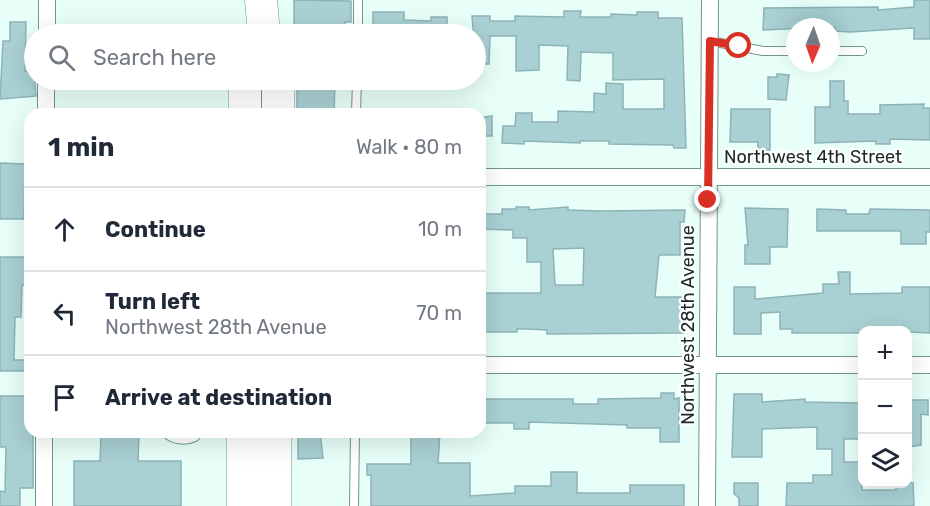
<!DOCTYPE html>
<meta charset="utf-8">
<style>
:root{--surface:#fff;--page:#f6f6f7;--text:#1f2937;--muted:#747a83;--line:#e0e1e3}
body{margin:0;font-family:Rubik,sans-serif;background:var(--page);color:var(--text)}
.controls{position:absolute;right:18px;bottom:18px;display:grid;overflow:hidden;border-radius:12px;box-shadow:0 6px 24px #0002}
.controls button{width:54px;height:54px;display:grid;place-items:center;padding:0;border:0;border-bottom:2px solid var(--line);background:var(--surface);color:var(--text);font:30px sans-serif}
.compass{position:absolute;left:786px;top:18px;width:54px;height:54px;border-radius:50%;background:var(--surface);box-shadow:0 6px 24px #0002;rotate:182deg}
.stop{position:absolute;width:18px;height:18px;margin:-14px;border:4px solid #d93025;border-radius:50%;background:#fff}
.stop.end{background:#d93025;border-color:#fff;box-shadow:0 2px 6px #0008}
.list{margin:0;padding:0;list-style:none}
h2{display:flex;justify-content:space-between;align-items:center;height:78px;margin:0;padding:0 24px;font-size:26px}
h2 small{font-size:20px;font-weight:400;color:var(--muted)}
.list li{display:grid;grid-template-columns:39px 1fr auto;gap:18px;align-items:center;box-sizing:border-box;height:84px;padding:0 24px;border-top:2px solid var(--line)}
.list b{display:block;font-size:22px;white-space:nowrap}
.list p{margin:0;font-size:20px;white-space:nowrap;color:var(--muted)}
.list em{font-size:20px;font-style:normal;color:var(--muted)}
.icon{flex:none;width:33px;height:33px;fill:none;stroke:currentColor;stroke-width:2;stroke-linecap:round;stroke-linejoin:round}
.map{position:relative;flex:none;width:930px;height:506px;overflow:hidden}
.search{position:absolute;background:var(--surface);box-shadow:0 6px 24px #0002;left:24px;top:24px;width:462px;height:66px;display:flex;align-items:center;gap:15px;box-sizing:border-box;padding:0 21px;border-radius:33px;color:var(--muted);font-size:22px}
.panel{position:absolute;background:var(--surface);box-shadow:0 6px 24px #0002;left:24px;top:108px;width:462px;height:330px;border-radius:18px}
.map>svg:first-child{display:block}
.building{fill:#a9d0d3;stroke:#8db3b6;stroke-width:1.5;fill-rule:evenodd}
.lines{fill:none;stroke-linecap:round;stroke-linejoin:round}
.lane-casing{stroke:#72968f;stroke-width:10}
.street-casing{stroke:#72968f;stroke-width:18}
.highway-casing{stroke:#72968f;stroke-width:33}
.lane{stroke:#fff;stroke-width:8}
.street{stroke:#fff;stroke-width:16}
.highway{stroke:#fff;stroke-width:32}
.route{stroke:#d93025;stroke-width:8}
.labels{text-anchor:middle;dominant-baseline:central;stroke-width:4.5;stroke-linejoin:round;paint-order:stroke}
.street-label{font-size:18px;fill:#1b2927;stroke:#fff}
</style>
<div class="map">
<svg width="930" height="506" viewBox="0 0 930 506">
<rect width="100%" height="100%" fill="#e7fef9"/>
<path class="building" d="M294,0L351,1V22H345V34H294Z
M914,0H930V39H914V28L850,32L835,31V27L763,30L764,8L878,7V10L914,7Z
M564,11H581L580,17H611V14L637,15V12H658V18H682L686,148H674L673,145L609,144V141H580V143L524,141V144L502,143L503,126H515L516,113H532V122H558V111L594,112V93L606,94V83L623,84V109H664V79L613,80V53L581,52L580,81L567,80L568,46L539,45V70L516,71V36H490L489,64H476L472,16H490V21H515V16L564,17Z
M373,12H404V20L431,21V17H447V34H373Z
M10,22H26L25,71H34L36,96L0,99L3,41H10Z
M777,74L789,75L786,100L768,99V77H777Z
M297,80H335L334,114H297Z
M830,81H844V101H848V114H880V105L924,104L923,108H930V140L890,139V144H876V141L815,143V107H830Z
M731,109H770V150H758V142H730Z
M492,116V136H480V118Z
M0,163L25,164L24,219H0Z
M516,207H529V210L568,207V210L601,211L685,210L684,222H680V255H659L655,297H684V333L547,334V330L528,329H517V332H480V293H541V262H527V238H513V230L480,229V214H502V209H516ZM584,248L583,285H555L553,249Z
M745,208L788,209L787,247H770V264H745V245H748Z
M817,209L846,210V214H869L870,209L930,210V232H926V244H901V231H817Z
M0,257H29L28,285H22L21,317H15L14,360H30V371H0Z
M838,272H850V294L902,293V287H930V333L862,330V333H792V329H780V312L761,313V334H734V287H755V299L823,293V284H839Z
M661,393H674V399L679,398V442H660V428H627V425L529,422V429H514V423H480V399H573V404H598V399L661,398Z
M734,394H762V402L805,399V402L862,403V439H844V462H862V490H896V483H913L914,506H786L787,483H813V475H832V449H817V427L762,429V457H732Z
M0,396H30V432H33V488H20V506H0V491L5,492L6,447H0Z
M910,400H928V415L921,414V445L908,447Z
M122,432H139L138,461H181V506H74V461H100L101,437H122Z
M298,432H320L323,458L298,459Z
M411,432H440L438,463H470V496L515,493V486H551V472H577V493H630V485H684V506H371V475H367V464H411Z
M734,483H758V506H739V498L734,494Z"/>
<g class="lines">
<g class="lane-casing">
<path id="lane" d="M358,34V0
M710,41L763,51H795
M831,51H862
M356,114L357,80
M165,432C172,440 185,442 195,437L198,432
M354,506L355,432"/>
</g>
<g class="street-casing">
<path id="street" d="M47,34V0
M46,114V80
M480,177H930
M480,365H862
M908,365H930
M44,506V432
M707,506L710,0"/>
</g>
<g class="highway-casing">
<path id="highway" d="M261,0L264,34
M245,80V114
M278,114V80
M243,506V432
M275,506V432"/>
</g>
<use href="#lane" class="lane"/>
<use href="#street" class="street"/>
<use href="#highway" class="highway"/>
</g>
<g class="lines">
<path class="route" d="M708,200L710,41L739,46"/>
</g>
<g class="labels">
<g class="street-label">
<text x="813" y="157">Northwest 4th Street</text>
<text transform="translate(688 325) rotate(-90)">Northwest 28th Avenue</text>
</g>
</g>
</svg>
<div class="controls">
<button>+</button>
<button>−</button>
<button><svg class="icon" aria-label="layers" viewBox="0 0 24 24"><path d="M12 4l9 5-9 5-9-5zM3 14l9 5 9-5"/></svg></button>
</div>
<svg class="compass" viewBox="-18 -18 36 36"><path d="M0-13l5 13h-10z" fill="#e53935"/><path d="M0 13l5-13h-10z" fill="#747a83"/></svg>
<div class="stop" style="left:739px;top:46px"></div>
<div class="stop end" style="left:708px;top:200px"></div>
<div class="search"><svg class="icon" aria-label="search" viewBox="0 0 24 24"><circle cx="10" cy="10" r="6"/><path d="M15 15l6 6"/></svg>Search here</div>
<section class="panel">
<h2>1 min<small>Walk · 80 m</small></h2>
<ul class="list">
<li><svg class="icon" aria-label="ahead" viewBox="0 0 24 24"><path d="M12 20V5M6 11l6-6 6 6"/></svg><div><b>Continue</b></div><em>10 m</em></li>
<li><svg class="icon" aria-label="left" viewBox="0 0 24 24"><path d="M17 20v-9H6M10 6l-5 5 5 5"/></svg><div><b>Turn left</b><p>Northwest 28th Avenue</p></div><em>70 m</em></li>
<li><svg class="icon" aria-label="arrive" viewBox="0 0 24 24"><path d="M6 21V4h12l-3 4 3 4H6"/></svg><div><b>Arrive at destination</b></div></li>
</ul>
</section>
</div>
